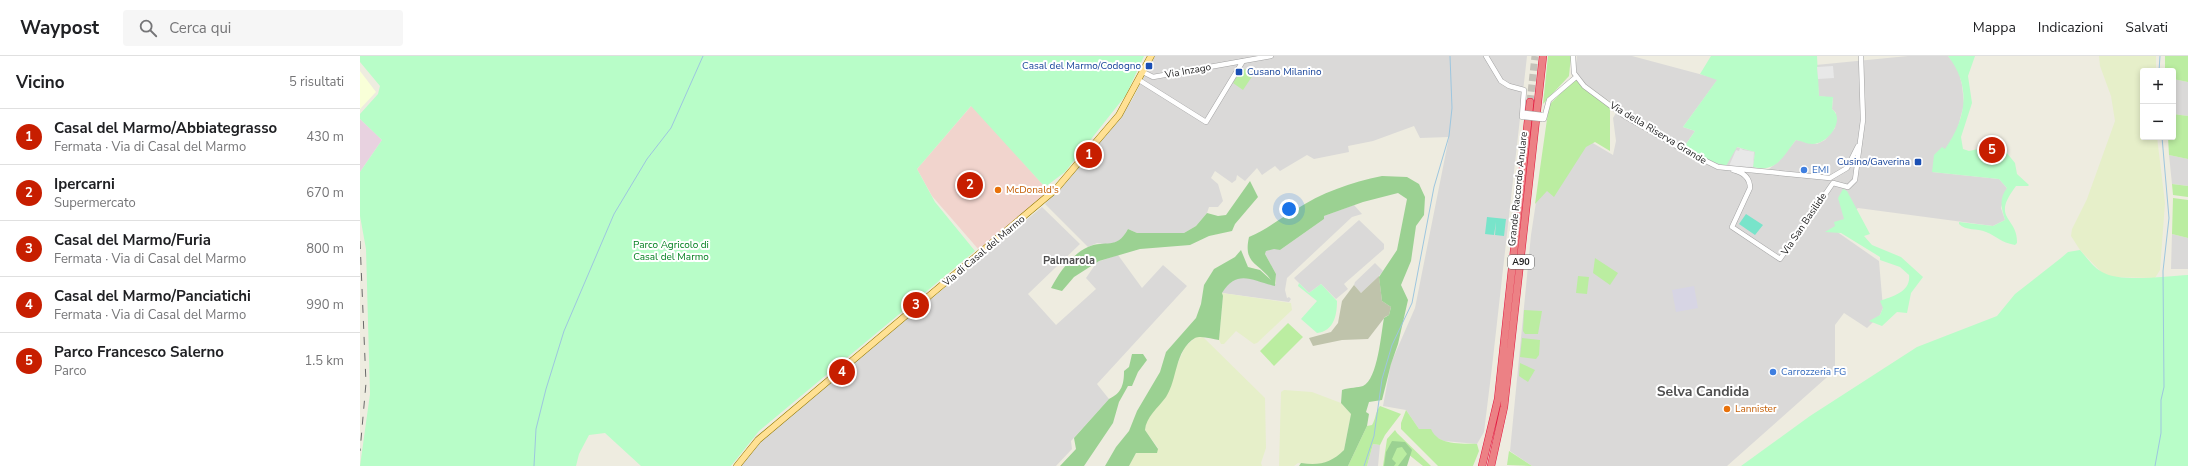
<!DOCTYPE html>
<html lang="it">
<meta charset="utf-8">
<style>
:root{--surface:#fff;--page:#f6f6f6;--text:#202124;--muted:#757577;--line:#e0e0e0;--accent:#c71e00}
body{margin:0;font-family:"Nunito Sans",sans-serif;background:var(--page);color:var(--text)}
.controls{position:absolute;right:12px;top:12px;display:grid;overflow:hidden;border-radius:4px;box-shadow:0 2px 6px #0003}
.controls button{width:36px;height:36px;display:grid;place-items:center;padding:0;border:0;border-bottom:1px solid var(--line);background:var(--surface);color:var(--text);font:20px sans-serif}
.you{position:absolute;left:929px;top:153px;width:14px;height:14px;margin:-10px;border:3px solid #fff;border-radius:50%;background:#1a73e8;box-shadow:0 0 0 6px #1a73e833}
.badge{display:grid;place-items:center;width:26px;height:26px;border-radius:50%;background:var(--accent);color:#fff;font-size:13px;font-weight:700}
.pin{position:absolute;translate:-50% -50%;border:2px solid #fff;box-shadow:0 1px 4px #0006}
.list{margin:0;padding:0;list-style:none}
h2{display:flex;justify-content:space-between;align-items:center;height:52px;margin:0;padding:0 16px;font-size:17px}
h2 small{font-size:13px;font-weight:400;color:var(--muted)}
.list li{display:grid;grid-template-columns:26px 1fr auto;gap:12px;align-items:center;box-sizing:border-box;height:56px;padding:0 16px;border-top:1px solid var(--line)}
.list b{display:block;font-size:15px;white-space:nowrap}
.list p{margin:0;font-size:13px;white-space:nowrap;color:var(--muted)}
.list em{font-size:13px;font-style:normal;color:var(--muted)}
.icon{flex:none;width:22px;height:22px;fill:none;stroke:currentColor;stroke-width:2;stroke-linecap:round;stroke-linejoin:round}
.map{position:relative;flex:none;width:1828px;height:410px;overflow:hidden}
header{display:flex;align-items:center;gap:24px;box-sizing:border-box;height:56px;padding:0 20px;background:var(--surface);border-bottom:1px solid var(--line)}
header strong{font-size:19px}
nav{display:flex;gap:22px;margin-inline-start:auto;font-size:14px}
.search{width:280px;height:36px;background:var(--page);display:flex;align-items:center;gap:10px;box-sizing:border-box;padding:0 14px;border-radius:4px;color:var(--muted);font-size:15px}
main{display:flex}
aside{flex:1;background:var(--surface)}
.map>svg:first-child{display:block}
.residential{fill:#dad9d8}
.commercial{fill:#f1d4cd}
.industrial{fill:#e8d2e0}
.education{fill:#f9ffd8}
.construction{fill:#bfc3ab}
.farmland{fill:#e6efc9}
.grass{fill:#bbeda1}
.forest{fill:#9bd192}
.park{fill:#b8fdc8}
.pitch{fill:#78e4ca}
.parking{fill:#e8e8e8}
.plaza{fill:#d7d5e4}
.lines{fill:none;stroke-linecap:round;stroke-linejoin:round}
.stream{stroke:#9dc6df;stroke-width:1}
.highway-tunnel{stroke:#c4c2b9;stroke-width:7;stroke-dasharray:7 3.5;stroke-linecap:butt}
.minor-casing{stroke:#a3a3a3;stroke-width:5.5}
.major-casing{stroke:#937900;stroke-width:7}
.highway-casing{stroke:#e2173e;stroke-width:8}
.minor{stroke:#fff;stroke-width:4.5}
.major{stroke:#ffe194;stroke-width:6}
.highway{stroke:#ec8185;stroke-width:7}
.rail{stroke:#6a6a6a;stroke-width:1;stroke-dasharray:8 8;stroke-linecap:butt}
.minor-bridge-casing{stroke:#a3a3a3;stroke-width:5.5;stroke-linecap:butt}
.minor-bridge{stroke:#fff;stroke-width:4.5}
.transit-dot{fill:#1a4fb4;stroke:#fff;stroke-width:1.5}
.shop-dot{fill:#3f7fe0;stroke:#fff;stroke-width:1.5}
.food-dot{fill:#e8710a;stroke:#fff;stroke-width:1.5}
.labels{text-anchor:middle;dominant-baseline:central;stroke-width:4;stroke-linejoin:round;paint-order:stroke}
.shield{fill:#fff;stroke:#606060;stroke-width:1}
.shield-label{font-size:9px;font-weight:bold;fill:#1c1c1c}
.transit-label{font-size:10px;fill:#164399;stroke:#fff;text-anchor:end}
.street-label{font-size:10px;fill:#1c1c1c;stroke:#fff}
.shop-label{font-size:10px;fill:#366cbe;stroke:#fff;text-anchor:start}
.food-label{font-size:10px;fill:#c56008;stroke:#fff;text-anchor:start}
.park-label{font-size:10px;fill:#048021;stroke:#fff}
.neighbourhood-label{font-size:11px;font-weight:bold;fill:#4f4f4f;stroke:#fff}
.district-label{font-size:14px;font-weight:bold;fill:#4f4f4f;stroke:#fff}
</style>
<header>
<strong>Waypost</strong>
<div class="search"><svg class="icon" aria-label="search" viewBox="0 0 24 24"><circle cx="10" cy="10" r="6"/><path d="M15 15l6 6"/></svg>Cerca qui</div>
<nav><a>Mappa</a><a>Indicazioni</a><a>Salvati</a></nav>
</header>
<main>
<aside>
<h2>Vicino<small>5 risultati</small></h2>
<ul class="list">
<li><span class="badge">1</span><div><b>Casal del Marmo/Abbiategrasso</b><p>Fermata · Via di Casal del Marmo</p></div><em>430 m</em></li>
<li><span class="badge">2</span><div><b>Ipercarni</b><p>Supermercato</p></div><em>670 m</em></li>
<li><span class="badge">3</span><div><b>Casal del Marmo/Furia</b><p>Fermata · Via di Casal del Marmo</p></div><em>800 m</em></li>
<li><span class="badge">4</span><div><b>Casal del Marmo/Panciatichi</b><p>Fermata · Via di Casal del Marmo</p></div><em>990 m</em></li>
<li><span class="badge">5</span><div><b>Parco Francesco Salerno</b><p>Parco</p></div><em>1.5 km</em></li>
</ul>
</aside>
<div class="map">
<svg width="1828" height="410" viewBox="0 0 1828 410">
<rect width="100%" height="100%" fill="#eeece0"/>
<path class="residential" d="M795,0H1167L1132,311L1124,376L1117,388L1084,385L1059,373L1046,354L1023,350L1031,307L1055,252L1089,81L1060,82L1054,70L1013,85L988,90L989,96L954,103L947,99L920,115L915,110L902,119L897,112L885,125L877,119L876,124L872,127L855,115L851,122L858,128L863,145L858,151H849L847,157L836,170L824,177H777L768,173L762,183L750,189L737,187L728,191L685,148L752,72L772,44Z
M1217,0H1272L1358,23L1323,71L1335,75L1324,91L1339,100L1376,91L1395,96L1393,111L1400,113H1409L1419,105L1436,84L1457,88L1465,84L1475,72L1476,57L1472,53L1473,42L1459,40L1456,9L1548,0H1588L1598,12L1602,29L1604,48L1597,75L1572,116L1639,123L1647,132L1641,152L1645,164L1633,170L1498,152L1473,173L1519,205L1523,252L1520,259L1507,272L1484,257L1475,269V314L1367,410H1172L1150,395L1171,179L1189,61L1253,99L1256,85L1253,62L1256,57L1293,80L1297,74L1243,41L1223,26L1215,14Z
M1813,23L1828,26V60L1813,58Z
M1809,99L1828,103V130L1812,128Z
M994,149L1002,158L992,161L927,222L925,234L927,242L929,241L931,243L929,246L862,237L866,230L877,222H887L916,228V218L905,198L906,195L914,192L920,194L964,163V160Z
M682,151L720,188L668,238L696,269L736,233L726,222L737,206L758,199L782,232L803,209L827,230L737,328L749,343L711,385L712,393L696,410H374L396,380L500,302Z
M999,164L1024,188V193L984,228L988,233L976,243L961,228L949,237L934,222Z
M1812,178L1828,182V213H1811Z
M1015,207L1023,215L1019,220L1001,237L994,229L995,226Z
M1013,388L1020,389L1018,410H1007Z"/>
<path class="commercial" d="M612,49L685,131L688,137L619,194L572,140L557,113Z"/>
<path class="industrial" d="M0,63L22,84L0,116Z"/>
<path class="education" d="M0,15L16,36L0,53Z"/>
<path class="construction" d="M1019,220L1022,245L1031,251L1029,259L1025,261L1008,283L982,284L953,290L949,282L971,276L978,267L982,245L994,229L1001,237Z"/>
<path class="farmland" d="M1739,0H1796V15H1783V81H1797L1805,147L1800,214L1795,222L1752,221L1742,217L1720,194L1711,180L1712,173L1727,143L1755,65L1751,40L1740,10Z
M862,237L931,247L932,254L897,287L894,288L876,275L864,288H861L859,284L863,240Z
M842,280L905,342L906,392L901,407L902,410H769L776,397L798,392L785,374L786,367L812,324L816,311L825,291L836,281Z
M924,334L952,336L981,347L991,358L984,394L977,401L966,408L954,410L938,407L934,410H919L921,336Z"/>
<path class="grass" d="M1188,0H1211L1209,20L1183,48Z
M1805,0H1828V26L1813,23V15H1805Z
M887,13L893,19L883,34L873,27L881,14Z
M1215,23L1250,51V95L1235,86L1226,91L1194,141L1187,135L1175,148L1189,49Z
M1813,58L1828,60V103L1809,99L1808,81H1813Z
M1812,128L1828,130V141L1813,139Z
M1813,142L1828,144V182L1812,178Z
M1235,202L1258,217L1250,229L1233,217Z
M1218,220L1229,221L1227,238L1216,237Z
M1164,254L1182,255L1178,278H1165L1163,275Z
M928,267L943,281L914,310L900,295Z
M1162,282L1180,284L1179,299L1176,303L1160,301Z
M1160,307L1175,314L1168,326L1159,320Z
M1020,350L1041,358L1025,379L1020,389L1013,388L1007,410H988L1007,370L1012,369C1016,363 1015,356 1020,350Z
M1046,354L1059,373H1071C1078,390 1101,387 1117,388L1119,395L1113,410H1078L1041,373V367Z
M1035,374L1037,377L1071,410H1063L1048,398L1040,410H1023L1027,383Z
M1149,395L1172,410L1147,409Z"/>
<path class="forest" d="M1022,120L1047,121L1059,128L1065,141L1064,159L1056,170L1051,205L1041,229L1048,244L1038,288L1031,308L1022,344L1009,346L1006,356L1009,358L1007,370L988,410H939L941,407C959,410 971,407 984,394L991,358L981,347L982,334C990,331 998,332 1003,330C1018,323 1021,277 1024,262L1029,259L1031,251L1022,245L1019,221L1037,194L1047,143L1038,137L1003,146L964,160V163L920,194L914,193L906,195L905,198L916,218L915,230C893,225 877,212 862,237L863,240L859,284C852,283 841,279 835,282C814,295 818,323 806,341C798,352 786,361 785,374L798,393L797,397H776L769,410H745L756,391L769,375L777,355L800,316L806,296L836,262L841,248L844,229L854,213L875,201L881,194L888,211L900,214L911,224C898,206 883,208 889,181C906,174 919,163 935,154C961,137 991,126 1022,120Z
M890,125L898,141L875,168L872,175L849,180L830,189L780,193L739,205L714,221L702,235L691,232C699,217 712,198 728,191C746,183 756,195 768,173L777,177H824L836,170L847,157L858,160L866,159Z
M772,298H783L787,304L778,316L772,330H768L759,346L753,367L724,410H700L716,393L714,382L749,343C762,337 764,328 764,315L769,311Z
M1032,385L1045,386L1052,394L1047,410H1038L1047,398L1042,391L1037,392L1032,403L1036,407L1034,410H1024L1026,396Z"/>
<path class="park" d="M0,0H784L766,39L705,116L685,131L611,50L557,113L575,146L615,195L399,375L371,410H281L245,377L229,379L219,398L216,410H0L10,338L6,193L0,160V116L22,84L0,63V58L18,38L20,30L0,6Z
M1351,0H1457L1459,40L1473,41L1472,53C1485,63 1470,84 1458,87C1449,90 1443,85 1436,84C1423,100 1417,117 1393,111L1395,96L1377,91L1366,110L1350,105L1324,91L1335,75L1323,71L1357,24L1340,18Z
M1588,0H1615L1608,20L1612,47L1601,81L1603,93L1609,95L1628,91H1642L1655,107L1657,118L1669,129L1668,130H1656C1630,164 1658,160 1657,187L1655,189C1640,186 1638,181 1626,176C1617,172 1606,175 1599,168V166L1633,170L1645,164C1641,152 1639,142 1647,132L1639,123L1572,116L1574,99L1582,91L1585,93C1606,63 1612,31 1588,0Z
M1483,133L1487,135L1510,178L1504,180L1512,189L1541,201L1563,221L1551,237L1547,257L1537,256L1522,270L1509,265L1520,259L1523,252L1520,245C1533,240 1551,236 1549,219L1540,211L1520,204V201L1481,177L1465,176L1475,170L1474,166L1484,163L1478,142Z
M1720,194C1727,202 1733,211 1742,216C1760,227 1807,220 1828,219V410H1381L1450,360L1557,291L1637,260L1655,238L1701,202L1708,196Z
M939,227L949,237L961,228L977,245C977,259 974,275 957,277L941,263L957,245L938,230Z"/>
<path class="pitch" d="M1386,158L1403,169L1395,179L1379,168Z
M1127,161L1146,163L1144,180L1135,179L1136,166L1134,179L1125,178Z"/>
<path class="parking" d="M1473,10L1474,22L1458,23L1457,11Z
M1380,92L1383,94L1394,96L1393,111L1369,110L1376,94L1379,95Z"/>
<path class="plaza" d="M1334,230L1338,252L1316,256L1312,234Z"/>
<g class="lines">
<path class="stream" d="M1799,15L1800,0
M174,410L176,373L186,333L204,275L254,158L287,103L311,72L343,0
M1004,410L1014,380L1022,323L1032,289L1052,247L1074,131L1089,80L1092,52L1090,0
M1795,410L1801,377V344L1804,331L1803,215L1809,162L1802,81"/>
<path class="highway-tunnel" d="M1170,46L1175,0"/>
<g class="minor-casing">
<path id="minor" d="M1126,0L1141,25L1149,30L1164,34L1162,61H1164
M1213,0L1214,17L1224,30L1263,59L1318,91L1358,111L1470,122L1487,112L1498,90
M783,16L793,21L911,0
M779,24L846,66L883,5
M1182,63H1184L1189,44L1216,21
M1373,114C1382,116 1390,121 1390,132L1372,171L1420,203L1473,127L1488,131L1495,124L1503,64L1501,0"/>
</g>
<g class="major-casing">
<path id="major" d="M377,410L398,384L696,133L759,59L791,0"/>
</g>
<g class="highway-casing">
<path id="highway" d="M1122,410L1138,343L1170,46
M1131,410L1144,351L1183,0"/>
</g>
<use href="#minor" class="minor"/>
<use href="#major" class="major"/>
<use href="#highway" class="highway"/>
<path class="rail" d="M0,185L6,327L0,395"/>
<g class="minor-bridge-casing">
<path id="minor-bridge" d="M1165,57L1182,59
M1164,61L1182,63"/>
</g>
<use href="#minor-bridge" class="minor-bridge"/>
</g>
<g class="transit-dot">
<rect x="785" y="6" width="8" height="8" rx="2"/>
<rect x="875" y="12" width="8" height="8" rx="2"/>
<rect x="1554" y="102" width="8" height="8" rx="2"/>
</g>
<g class="shop-dot">
<circle cx="1444" cy="114" r="4"/>
<circle cx="1413" cy="316" r="4"/>
</g>
<g class="food-dot">
<circle cx="638" cy="134" r="4"/>
<circle cx="1367" cy="353" r="4"/>
</g>
<g class="labels">
<rect class="shield" x="1148" y="199" width="26" height="14" rx="3"/>
<g class="shield-label">
<text x="1161" y="206">A90</text>
</g>
<g class="transit-label">
<text x="781" y="10">Casal del Marmo/Codogno</text>
<text x="887" y="16" text-anchor="start">Cusano Milanino</text>
<text x="1550" y="106">Cusino/Gaverina</text>
</g>
<g class="street-label">
<text transform="translate(828 15) rotate(-10)">Via Inzago</text>
<text transform="translate(1298 77) rotate(31)">Via della Riserva Grande</text>
<text transform="translate(1158 133) rotate(-84)">Grande Raccordo Anulare</text>
<text transform="translate(1444 168) rotate(-56)">Via San Basilide</text>
<text transform="translate(624 195) rotate(-40)">Via di Casal del Marmo</text>
</g>
<g class="shop-label">
<text x="1452" y="114">EMI</text>
<text x="1421" y="316">Carrozzeria FG</text>
</g>
<g class="food-label">
<text x="646" y="134">McDonald's</text>
<text x="1375" y="353">Lannister</text>
</g>
<g class="park-label">
<text x="311" y="189">Parco Agricolo di<tspan x="311" dy="12">Casal del Marmo</tspan></text>
</g>
<g class="neighbourhood-label">
<text x="709" y="204">Palmarola</text>
</g>
<g class="district-label">
<text x="1343" y="335">Selva Candida</text>
</g>
</g>
</svg>
<div class="controls">
<button>+</button>
<button>−</button>
</div>
<div class="you"></div>
<div class="pin badge" style="left:729px;top:99px">1</div>
<div class="pin badge" style="left:610px;top:129px">2</div>
<div class="pin badge" style="left:556px;top:249px">3</div>
<div class="pin badge" style="left:482px;top:316px">4</div>
<div class="pin badge" style="left:1632px;top:94px">5</div>
</div>
</main>
